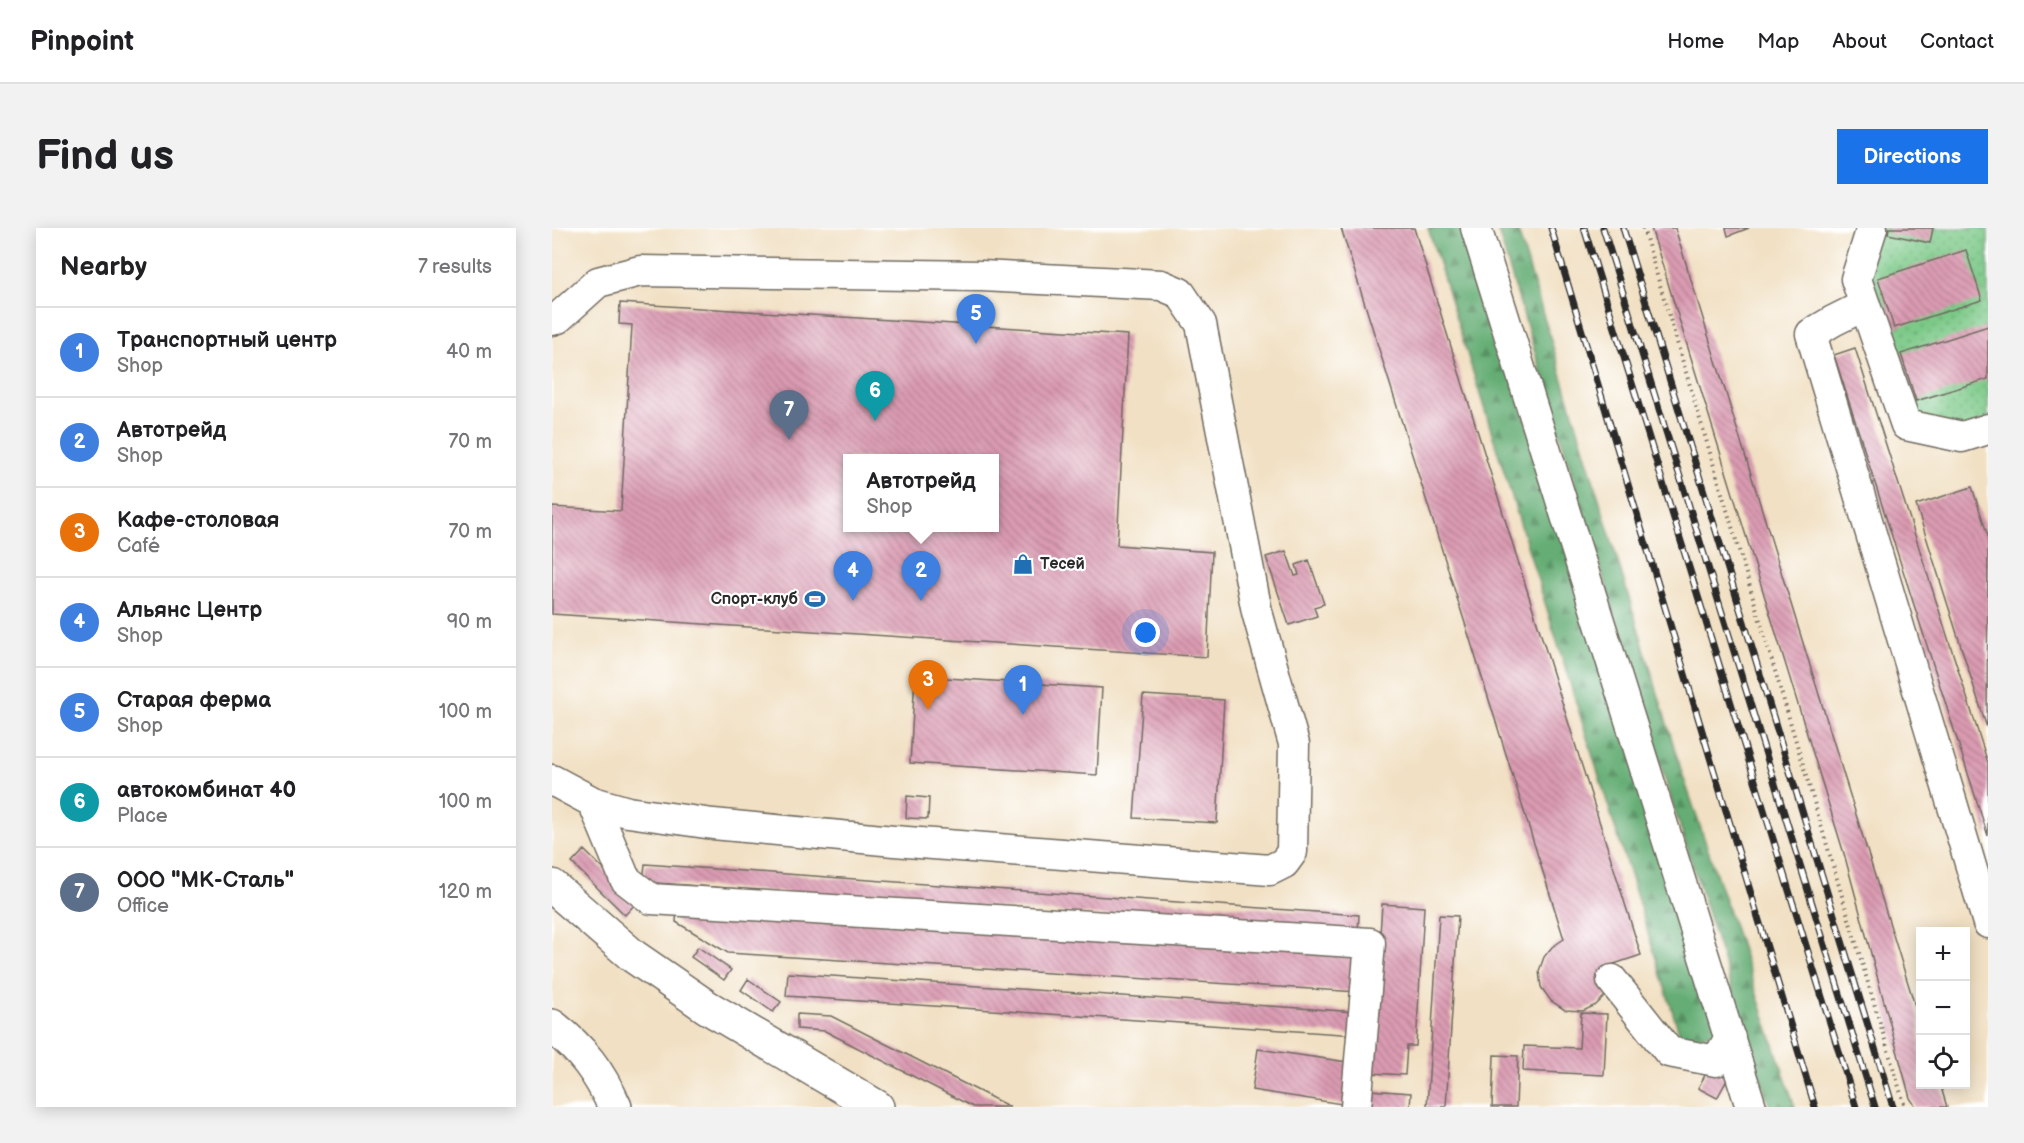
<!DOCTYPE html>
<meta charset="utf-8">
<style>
:root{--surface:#fff;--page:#f2f2f2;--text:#202124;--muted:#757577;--line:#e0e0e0;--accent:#1a73e8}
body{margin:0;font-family:"Balsamiq Sans",sans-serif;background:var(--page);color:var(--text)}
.controls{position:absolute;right:18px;bottom:18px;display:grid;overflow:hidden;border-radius:0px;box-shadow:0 3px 15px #0003}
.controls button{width:54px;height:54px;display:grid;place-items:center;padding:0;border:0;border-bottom:2px solid var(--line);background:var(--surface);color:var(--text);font:30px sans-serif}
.you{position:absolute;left:594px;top:405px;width:21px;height:21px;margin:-15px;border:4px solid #fff;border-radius:50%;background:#1a73e8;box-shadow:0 0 0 9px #1a73e833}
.badge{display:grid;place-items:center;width:39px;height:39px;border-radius:50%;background:var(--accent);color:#fff;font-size:20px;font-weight:700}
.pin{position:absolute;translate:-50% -50px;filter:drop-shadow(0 2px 3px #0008)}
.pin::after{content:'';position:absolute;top:32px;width:21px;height:18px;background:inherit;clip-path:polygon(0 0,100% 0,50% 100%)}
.popup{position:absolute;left:291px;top:226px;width:156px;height:78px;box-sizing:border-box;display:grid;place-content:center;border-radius:0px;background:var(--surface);filter:drop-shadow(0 2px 4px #0005);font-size:20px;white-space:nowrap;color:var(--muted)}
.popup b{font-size:22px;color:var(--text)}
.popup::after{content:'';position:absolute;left:50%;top:100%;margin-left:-12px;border:12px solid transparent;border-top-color:var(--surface)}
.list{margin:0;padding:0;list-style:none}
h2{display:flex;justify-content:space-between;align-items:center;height:78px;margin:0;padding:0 24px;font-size:26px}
h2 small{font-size:20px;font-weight:400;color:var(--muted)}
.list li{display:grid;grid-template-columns:39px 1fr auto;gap:18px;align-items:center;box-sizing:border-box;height:90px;padding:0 24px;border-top:2px solid var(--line)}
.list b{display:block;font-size:22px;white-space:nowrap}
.list p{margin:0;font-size:20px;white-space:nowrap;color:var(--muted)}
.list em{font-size:20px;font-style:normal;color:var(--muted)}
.icon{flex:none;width:33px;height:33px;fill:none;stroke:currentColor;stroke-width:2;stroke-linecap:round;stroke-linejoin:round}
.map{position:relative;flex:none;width:1436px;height:879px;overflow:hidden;border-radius:0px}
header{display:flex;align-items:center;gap:36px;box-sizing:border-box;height:84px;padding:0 30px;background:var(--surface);border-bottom:2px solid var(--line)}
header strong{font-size:28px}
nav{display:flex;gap:33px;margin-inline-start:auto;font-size:21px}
.intro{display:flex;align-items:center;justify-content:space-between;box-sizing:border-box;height:144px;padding:0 36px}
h1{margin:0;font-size:42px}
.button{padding:15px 27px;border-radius:0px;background:var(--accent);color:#fff;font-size:21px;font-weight:700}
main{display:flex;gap:36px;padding:0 36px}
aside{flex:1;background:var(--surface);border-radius:0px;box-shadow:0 3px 15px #0003}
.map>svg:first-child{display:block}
.grass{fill:url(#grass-dots);stroke:#547a5a;stroke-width:1.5}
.forest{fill:url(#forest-firs);stroke:#486c50;stroke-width:1.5}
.building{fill:url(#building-back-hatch);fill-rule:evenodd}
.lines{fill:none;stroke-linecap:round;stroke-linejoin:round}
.minor-casing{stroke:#706a60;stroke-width:33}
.major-casing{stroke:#706a60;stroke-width:36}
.path{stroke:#706a60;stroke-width:4;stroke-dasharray:1.5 4.5;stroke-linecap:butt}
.minor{stroke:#fff;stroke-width:30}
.major{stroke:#fff;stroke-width:33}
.rail-casing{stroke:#2b2b2b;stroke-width:7}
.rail{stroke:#fff;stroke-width:4.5;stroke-dasharray:14;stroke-linecap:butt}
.labels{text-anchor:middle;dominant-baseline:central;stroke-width:4.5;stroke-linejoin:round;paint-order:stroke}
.poi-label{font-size:16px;font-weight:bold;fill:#2b2b2b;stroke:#fff;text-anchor:start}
</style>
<header>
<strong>Pinpoint</strong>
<nav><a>Home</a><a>Map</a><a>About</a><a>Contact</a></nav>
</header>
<div class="intro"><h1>Find us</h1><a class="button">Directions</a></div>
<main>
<aside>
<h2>Nearby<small>7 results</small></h2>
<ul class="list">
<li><span class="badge" style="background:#3f7fe0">1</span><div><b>Транспортный центр</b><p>Shop</p></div><em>40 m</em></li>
<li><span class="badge" style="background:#3f7fe0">2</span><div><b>Автотрейд</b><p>Shop</p></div><em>70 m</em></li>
<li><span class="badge" style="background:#e8710a">3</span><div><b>Кафе-столовая</b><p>Café</p></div><em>70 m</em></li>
<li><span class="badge" style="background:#3f7fe0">4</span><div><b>Альянс Центр</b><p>Shop</p></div><em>90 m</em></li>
<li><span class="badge" style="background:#3f7fe0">5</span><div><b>Старая ферма</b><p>Shop</p></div><em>100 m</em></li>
<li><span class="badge" style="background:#0f9aa8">6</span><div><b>автокомбинат 40</b><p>Place</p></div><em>100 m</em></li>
<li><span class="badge" style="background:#5c6f8a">7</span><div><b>ООО &quot;МК-Сталь&quot;</b><p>Office</p></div><em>120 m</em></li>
</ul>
</aside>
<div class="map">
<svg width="1436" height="879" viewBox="0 0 1436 879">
<defs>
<pattern id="grass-dots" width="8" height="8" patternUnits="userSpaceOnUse" patternTransform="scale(1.5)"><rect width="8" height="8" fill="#7cc988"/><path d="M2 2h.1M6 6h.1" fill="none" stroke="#66a36f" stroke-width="1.8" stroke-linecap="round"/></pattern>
<pattern id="forest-firs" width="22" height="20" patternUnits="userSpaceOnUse" patternTransform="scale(1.5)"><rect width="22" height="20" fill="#65ad74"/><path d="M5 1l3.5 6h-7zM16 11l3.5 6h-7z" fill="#538d5f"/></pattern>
<pattern id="building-back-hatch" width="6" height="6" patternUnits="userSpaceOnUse" patternTransform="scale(1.5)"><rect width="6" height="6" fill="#db9bb2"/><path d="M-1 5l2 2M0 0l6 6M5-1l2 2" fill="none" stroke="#b27f91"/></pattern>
</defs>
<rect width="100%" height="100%" fill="#fff"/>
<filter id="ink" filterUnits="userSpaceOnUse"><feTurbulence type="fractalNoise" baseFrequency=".0167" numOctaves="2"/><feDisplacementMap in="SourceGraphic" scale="12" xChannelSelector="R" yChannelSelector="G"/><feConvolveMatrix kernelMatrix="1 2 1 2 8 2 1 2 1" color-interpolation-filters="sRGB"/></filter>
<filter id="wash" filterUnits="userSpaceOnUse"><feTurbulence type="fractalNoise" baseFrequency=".008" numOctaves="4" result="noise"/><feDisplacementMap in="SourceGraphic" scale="24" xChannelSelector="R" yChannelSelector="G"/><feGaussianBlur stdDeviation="1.35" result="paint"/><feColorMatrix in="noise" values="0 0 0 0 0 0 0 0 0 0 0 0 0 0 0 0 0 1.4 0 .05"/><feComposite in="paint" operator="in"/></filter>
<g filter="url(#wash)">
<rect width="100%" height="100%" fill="#f1e0c3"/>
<path class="grass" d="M1324,0H1436V194L1409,203L1358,192L1308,50Z"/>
<path class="forest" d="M876,0H913L1166,803L1130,814Z
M945,0H965L1130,545L1243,879H1218L1116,561Z"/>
<g id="blocks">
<path class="building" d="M789,0H862L1089,727L1059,737L1060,752L1054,767L1044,777L1031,783L1013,782L999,773L989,759L987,743L992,729L1000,719L1012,711Z
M1099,0H1123L1368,794V856H1388L1395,879H1364L1358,870L1293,629Z
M1174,0H1197L1176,8Z
M1337,0H1381L1378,15L1336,6Z
M1414,22L1430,72L1342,100L1326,50Z
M68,75L576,107L565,317L660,324L655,429L0,386V279L69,283L80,97L67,96ZM296,230H442V300H296Z
M1436,98V151L1364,173L1349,126Z
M1303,120L1436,535V608L1282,127Z
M1420,259L1436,308L1435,500L1364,277Z
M734,323L743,348L747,347L744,337L757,332L772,376L762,379L765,388L737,397L714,329Z
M363,448L550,460L545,547L358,535Z
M591,467L672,472L665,595L582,590Z
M355,568L377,570L376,591L354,590Z
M32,622L85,674L73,687L20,635Z
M93,636L807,687L806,706L91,654Z
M830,676L872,679L864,818H855L853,847L819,845Z
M125,680L809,721L806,764L176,725L124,694Z
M887,687L906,688L894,879H875Z
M146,719L179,742L172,752L139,729Z
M236,745L805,784L804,807L234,768Z
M196,751L229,774L221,784L189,762Z
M1029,785L1055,786L1052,847L971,843L972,818L1027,820Z
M245,786L279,788L458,879H421L273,803L245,801Z
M706,821L802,835L796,877L700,862Z
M942,827L966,828L964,879H940Z
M1157,840L1176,850L1165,870L1146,860Z
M817,862L859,865L858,879H816Z"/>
</g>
</g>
<g filter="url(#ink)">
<use href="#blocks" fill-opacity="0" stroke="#706a60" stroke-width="1.5"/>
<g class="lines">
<g class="minor-casing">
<path id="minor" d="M924,0L1199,879
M1320,0L1304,51L1354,197L1410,209L1436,201
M1313,77L1281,93L1259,106L1436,695
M0,92L6,90L46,54L88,43L430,48L609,57L628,65L649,96L705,384L742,516L740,624L732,635L718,642L342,613L161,596L76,584L41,574L0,552
M41,574L73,651L99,671L818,715L804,879
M1060,752L1117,824L1164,833L1178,810"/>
</g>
<g class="major-casing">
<path id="major" d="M0,658L81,728L155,779L325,879
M0,798C31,822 47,844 63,879"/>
</g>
<path class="path" d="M1091,0L1353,879"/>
<use href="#minor" class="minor"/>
<use href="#major" class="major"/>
<g class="rail-casing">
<path id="rail" d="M999,0L1263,879
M1032,0L1304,879
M1051,0L1323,879
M1071,0L1341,879"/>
</g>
<use href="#rail" class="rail"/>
</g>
</g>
<defs>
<g id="shop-bare" transform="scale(1.62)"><path d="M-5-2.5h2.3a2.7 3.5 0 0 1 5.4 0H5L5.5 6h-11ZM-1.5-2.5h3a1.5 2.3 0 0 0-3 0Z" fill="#1f6fb2" stroke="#fff" stroke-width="2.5" paint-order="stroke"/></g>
<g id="stadium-bare" transform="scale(1.62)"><path d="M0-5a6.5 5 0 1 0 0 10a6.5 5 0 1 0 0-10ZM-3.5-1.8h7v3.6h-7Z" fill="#1f6fb2" stroke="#fff" stroke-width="2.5" paint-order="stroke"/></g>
</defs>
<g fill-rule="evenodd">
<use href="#shop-bare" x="471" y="336"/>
<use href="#stadium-bare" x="263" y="371"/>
</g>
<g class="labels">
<g class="poi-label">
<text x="488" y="336">Тесей</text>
<text x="246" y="371" text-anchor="end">Спорт-клуб</text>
</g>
</g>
</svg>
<div class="controls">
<button>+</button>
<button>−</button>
<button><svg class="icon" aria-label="locate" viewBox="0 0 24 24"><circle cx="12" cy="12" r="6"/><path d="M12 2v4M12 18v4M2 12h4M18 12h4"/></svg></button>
</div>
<div class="you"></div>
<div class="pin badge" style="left:471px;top:487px;background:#3f7fe0">1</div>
<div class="pin badge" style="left:369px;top:373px;background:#3f7fe0">2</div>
<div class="popup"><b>Автотрейд</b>Shop</div>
<div class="pin badge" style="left:376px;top:482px;background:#e8710a">3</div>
<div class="pin badge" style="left:301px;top:373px;background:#3f7fe0">4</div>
<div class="pin badge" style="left:424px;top:116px;background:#3f7fe0">5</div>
<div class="pin badge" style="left:323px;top:193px;background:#0f9aa8">6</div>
<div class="pin badge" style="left:237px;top:212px;background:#5c6f8a">7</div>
</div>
</main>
